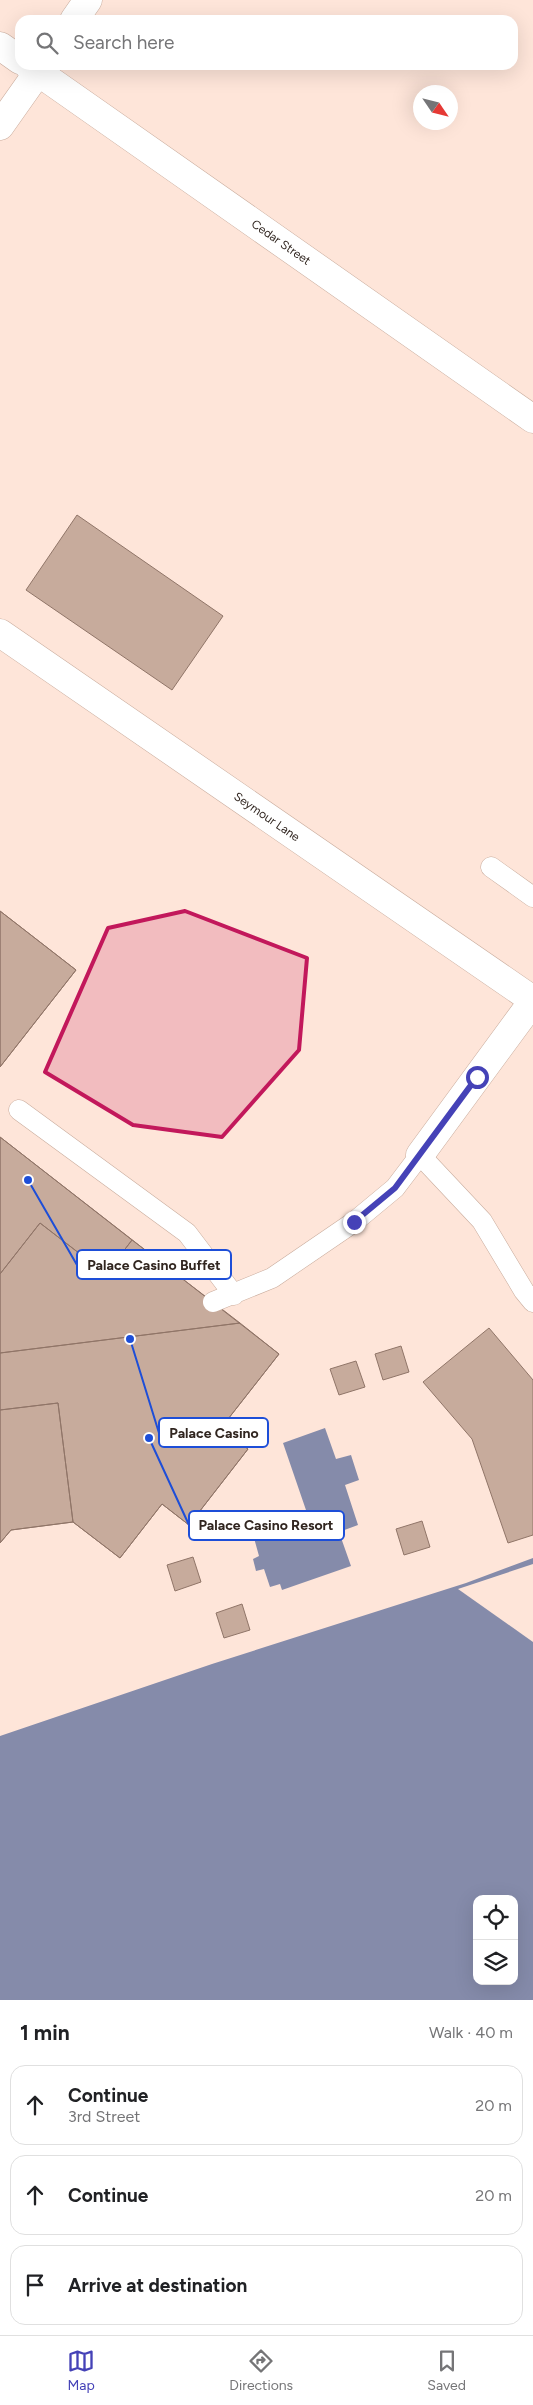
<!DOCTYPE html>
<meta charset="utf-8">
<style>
:root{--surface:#fff;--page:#f6f6f6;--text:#202124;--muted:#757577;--line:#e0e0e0;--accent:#4542b7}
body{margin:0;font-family:Figtree,sans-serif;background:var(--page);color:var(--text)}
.controls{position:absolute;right:15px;bottom:15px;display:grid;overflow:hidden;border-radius:10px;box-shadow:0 5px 20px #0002}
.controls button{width:45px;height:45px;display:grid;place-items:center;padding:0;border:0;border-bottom:1px solid var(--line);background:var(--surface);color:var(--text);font:25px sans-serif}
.compass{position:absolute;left:413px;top:85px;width:45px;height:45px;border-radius:50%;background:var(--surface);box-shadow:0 5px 20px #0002;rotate:125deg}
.stop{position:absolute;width:15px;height:15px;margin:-11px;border:4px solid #4542b7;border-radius:50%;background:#fff}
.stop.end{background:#4542b7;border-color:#fff;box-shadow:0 1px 5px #0008}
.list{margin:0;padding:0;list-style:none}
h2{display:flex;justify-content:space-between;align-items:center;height:65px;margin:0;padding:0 20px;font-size:21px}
h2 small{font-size:16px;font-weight:400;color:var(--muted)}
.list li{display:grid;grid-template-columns:32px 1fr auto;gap:15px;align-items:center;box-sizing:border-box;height:80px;margin:0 10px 10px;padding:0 10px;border:1px solid var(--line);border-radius:15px}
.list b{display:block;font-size:19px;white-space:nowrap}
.list p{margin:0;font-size:16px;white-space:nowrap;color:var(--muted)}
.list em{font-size:16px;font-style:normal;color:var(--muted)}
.icon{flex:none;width:28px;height:28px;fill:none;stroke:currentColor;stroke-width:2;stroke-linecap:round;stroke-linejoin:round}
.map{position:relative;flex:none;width:533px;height:2000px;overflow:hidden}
.search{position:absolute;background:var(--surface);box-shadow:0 5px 20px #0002;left:15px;right:15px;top:15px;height:55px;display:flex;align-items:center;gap:12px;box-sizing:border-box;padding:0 18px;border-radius:15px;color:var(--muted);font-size:19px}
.sheet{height:335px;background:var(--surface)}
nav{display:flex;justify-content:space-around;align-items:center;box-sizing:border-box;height:70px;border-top:1px solid var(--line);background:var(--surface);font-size:14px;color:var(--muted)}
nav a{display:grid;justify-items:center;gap:2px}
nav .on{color:var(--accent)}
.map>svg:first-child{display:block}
.water{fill:#858baa;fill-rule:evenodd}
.pier{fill:#fee5d9}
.building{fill:#c7ab9c;stroke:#907568}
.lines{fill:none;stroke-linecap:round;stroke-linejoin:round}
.service-casing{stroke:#c9ac9d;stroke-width:21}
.minor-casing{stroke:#c9ac9d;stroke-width:29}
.secondary-casing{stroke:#c9ac9d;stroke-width:29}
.service{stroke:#fff;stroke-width:20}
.minor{stroke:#fff;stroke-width:28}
.secondary{stroke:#fff;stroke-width:28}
.route{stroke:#4542b7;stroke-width:6}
.marked{fill:#c2185b;fill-opacity:0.2;stroke:#c2185b;stroke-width:4;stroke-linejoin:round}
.labels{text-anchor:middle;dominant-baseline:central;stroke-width:4;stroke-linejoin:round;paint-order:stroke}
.street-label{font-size:12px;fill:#312620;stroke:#fff}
.leader{fill:none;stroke:#1d4ed8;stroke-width:2}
.callout-dot{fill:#1d4ed8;stroke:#fff;stroke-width:2}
.callout{fill:#fff;stroke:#1d4ed8;stroke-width:2}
.callout-label{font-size:14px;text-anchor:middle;font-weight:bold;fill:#312620}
</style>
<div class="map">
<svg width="533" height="2000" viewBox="0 0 533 2000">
<rect width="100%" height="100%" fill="#fee5d9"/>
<path class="water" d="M325,1428L336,1459L351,1455L359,1480L345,1485L358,1525L339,1532L351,1566L282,1590L280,1584L270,1587L264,1569L256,1571L253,1559L259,1556L254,1538L264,1535L262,1530L307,1513L283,1443Z
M533,1558V2000H0V1736L212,1664L466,1583ZM477,1899H514V1981H477Z"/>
<path class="pier" d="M533,1564V1642L458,1589Z"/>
<path class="building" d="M77,515L223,616L172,690L26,590Z
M0,911L76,970L0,1067Z
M0,911L76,970L0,1067Z
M0,1137L132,1240L106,1274L40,1223L0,1274Z
M0,1137L279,1354L221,1428L248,1449L189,1525L162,1504L120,1558L73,1522L11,1530L0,1543Z
M40,1223L106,1274L132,1240L240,1323L0,1353V1274Z
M240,1323L279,1354L221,1428L248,1449L189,1525L162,1504L120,1558L73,1522L58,1403L0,1410V1353Z
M489,1328L533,1380V1535L508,1543L472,1439L423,1382Z
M401,1346L409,1372L383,1380L375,1354Z
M356,1361L365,1387L339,1395L330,1369Z
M58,1403L73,1522L11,1530L0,1543V1410Z
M422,1521L430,1547L404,1555L396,1529Z
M193,1557L201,1582L175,1591L167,1565Z
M242,1604L250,1630L224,1638L216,1613Z"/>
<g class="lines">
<g class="service-casing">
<path id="service" d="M491,867L533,897
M19,1110L187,1233L234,1295
M213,1302L272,1278L354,1222L395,1188L420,1155L482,1221L524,1291L533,1302"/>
</g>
<g class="minor-casing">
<g id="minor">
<path d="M0,46L20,60"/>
<path id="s1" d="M28,65L533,419"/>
<path id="s2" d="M0,633L533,1000"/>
<path d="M420,1155L533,1001"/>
</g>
</g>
<g class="secondary-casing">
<path id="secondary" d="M74,20L88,0
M0,126L43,65"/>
</g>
<use href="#service" class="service"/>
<use href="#minor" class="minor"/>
<use href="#secondary" class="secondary"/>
</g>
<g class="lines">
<path class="route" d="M354,1222L395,1188L477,1077"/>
</g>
<path class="marked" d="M185,911L307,958L299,1050L222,1137L133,1125L45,1072L108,928Z"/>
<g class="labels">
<g class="street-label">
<text stroke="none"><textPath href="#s1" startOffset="309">Cedar Street</textPath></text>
<text stroke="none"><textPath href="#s2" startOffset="324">Seymour Lane</textPath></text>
</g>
</g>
<path class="leader" d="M28 1180L77 1265M130 1339L159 1433M149 1438L189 1525"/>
<g class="callout-dot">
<circle cx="28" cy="1180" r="5"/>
<circle cx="130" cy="1339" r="5"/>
<circle cx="149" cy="1438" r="5"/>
</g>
<g class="callout">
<rect x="77" y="1250" width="154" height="29" rx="5"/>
<rect x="159" y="1418" width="109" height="29" rx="5"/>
<rect x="189" y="1511" width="155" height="29" rx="5"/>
</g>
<g class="callout-label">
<text x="154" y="1270">Palace Casino Buffet</text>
<text x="214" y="1438">Palace Casino</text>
<text x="266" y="1530">Palace Casino Resort</text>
</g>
</svg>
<div class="controls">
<button><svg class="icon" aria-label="locate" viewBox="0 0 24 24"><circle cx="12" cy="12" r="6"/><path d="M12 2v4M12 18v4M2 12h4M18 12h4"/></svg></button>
<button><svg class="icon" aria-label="layers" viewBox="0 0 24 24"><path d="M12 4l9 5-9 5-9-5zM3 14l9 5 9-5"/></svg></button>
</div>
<svg class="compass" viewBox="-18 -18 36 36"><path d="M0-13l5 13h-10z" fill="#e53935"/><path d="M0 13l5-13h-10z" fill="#757577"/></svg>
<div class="stop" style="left:477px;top:1077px"></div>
<div class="stop end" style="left:354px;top:1222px"></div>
<div class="search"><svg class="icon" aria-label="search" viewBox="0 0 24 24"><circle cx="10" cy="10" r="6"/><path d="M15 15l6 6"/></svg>Search here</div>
</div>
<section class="sheet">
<h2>1 min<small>Walk · 40 m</small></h2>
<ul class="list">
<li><svg class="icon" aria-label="ahead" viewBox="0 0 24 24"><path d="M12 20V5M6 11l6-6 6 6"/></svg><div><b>Continue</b><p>3rd Street</p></div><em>20 m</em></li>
<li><svg class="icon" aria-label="ahead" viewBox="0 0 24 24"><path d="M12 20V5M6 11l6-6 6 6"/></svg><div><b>Continue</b></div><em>20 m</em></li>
<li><svg class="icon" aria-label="arrive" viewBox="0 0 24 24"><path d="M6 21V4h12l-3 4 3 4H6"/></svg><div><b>Arrive at destination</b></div></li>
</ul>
</section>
<nav>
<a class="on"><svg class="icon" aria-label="map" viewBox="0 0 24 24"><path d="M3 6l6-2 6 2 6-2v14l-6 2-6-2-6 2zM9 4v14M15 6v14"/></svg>Map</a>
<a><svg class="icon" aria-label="directions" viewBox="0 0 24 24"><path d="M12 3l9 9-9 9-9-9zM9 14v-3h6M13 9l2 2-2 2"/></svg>Directions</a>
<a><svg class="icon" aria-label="saved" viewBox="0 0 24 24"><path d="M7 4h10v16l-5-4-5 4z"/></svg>Saved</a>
</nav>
